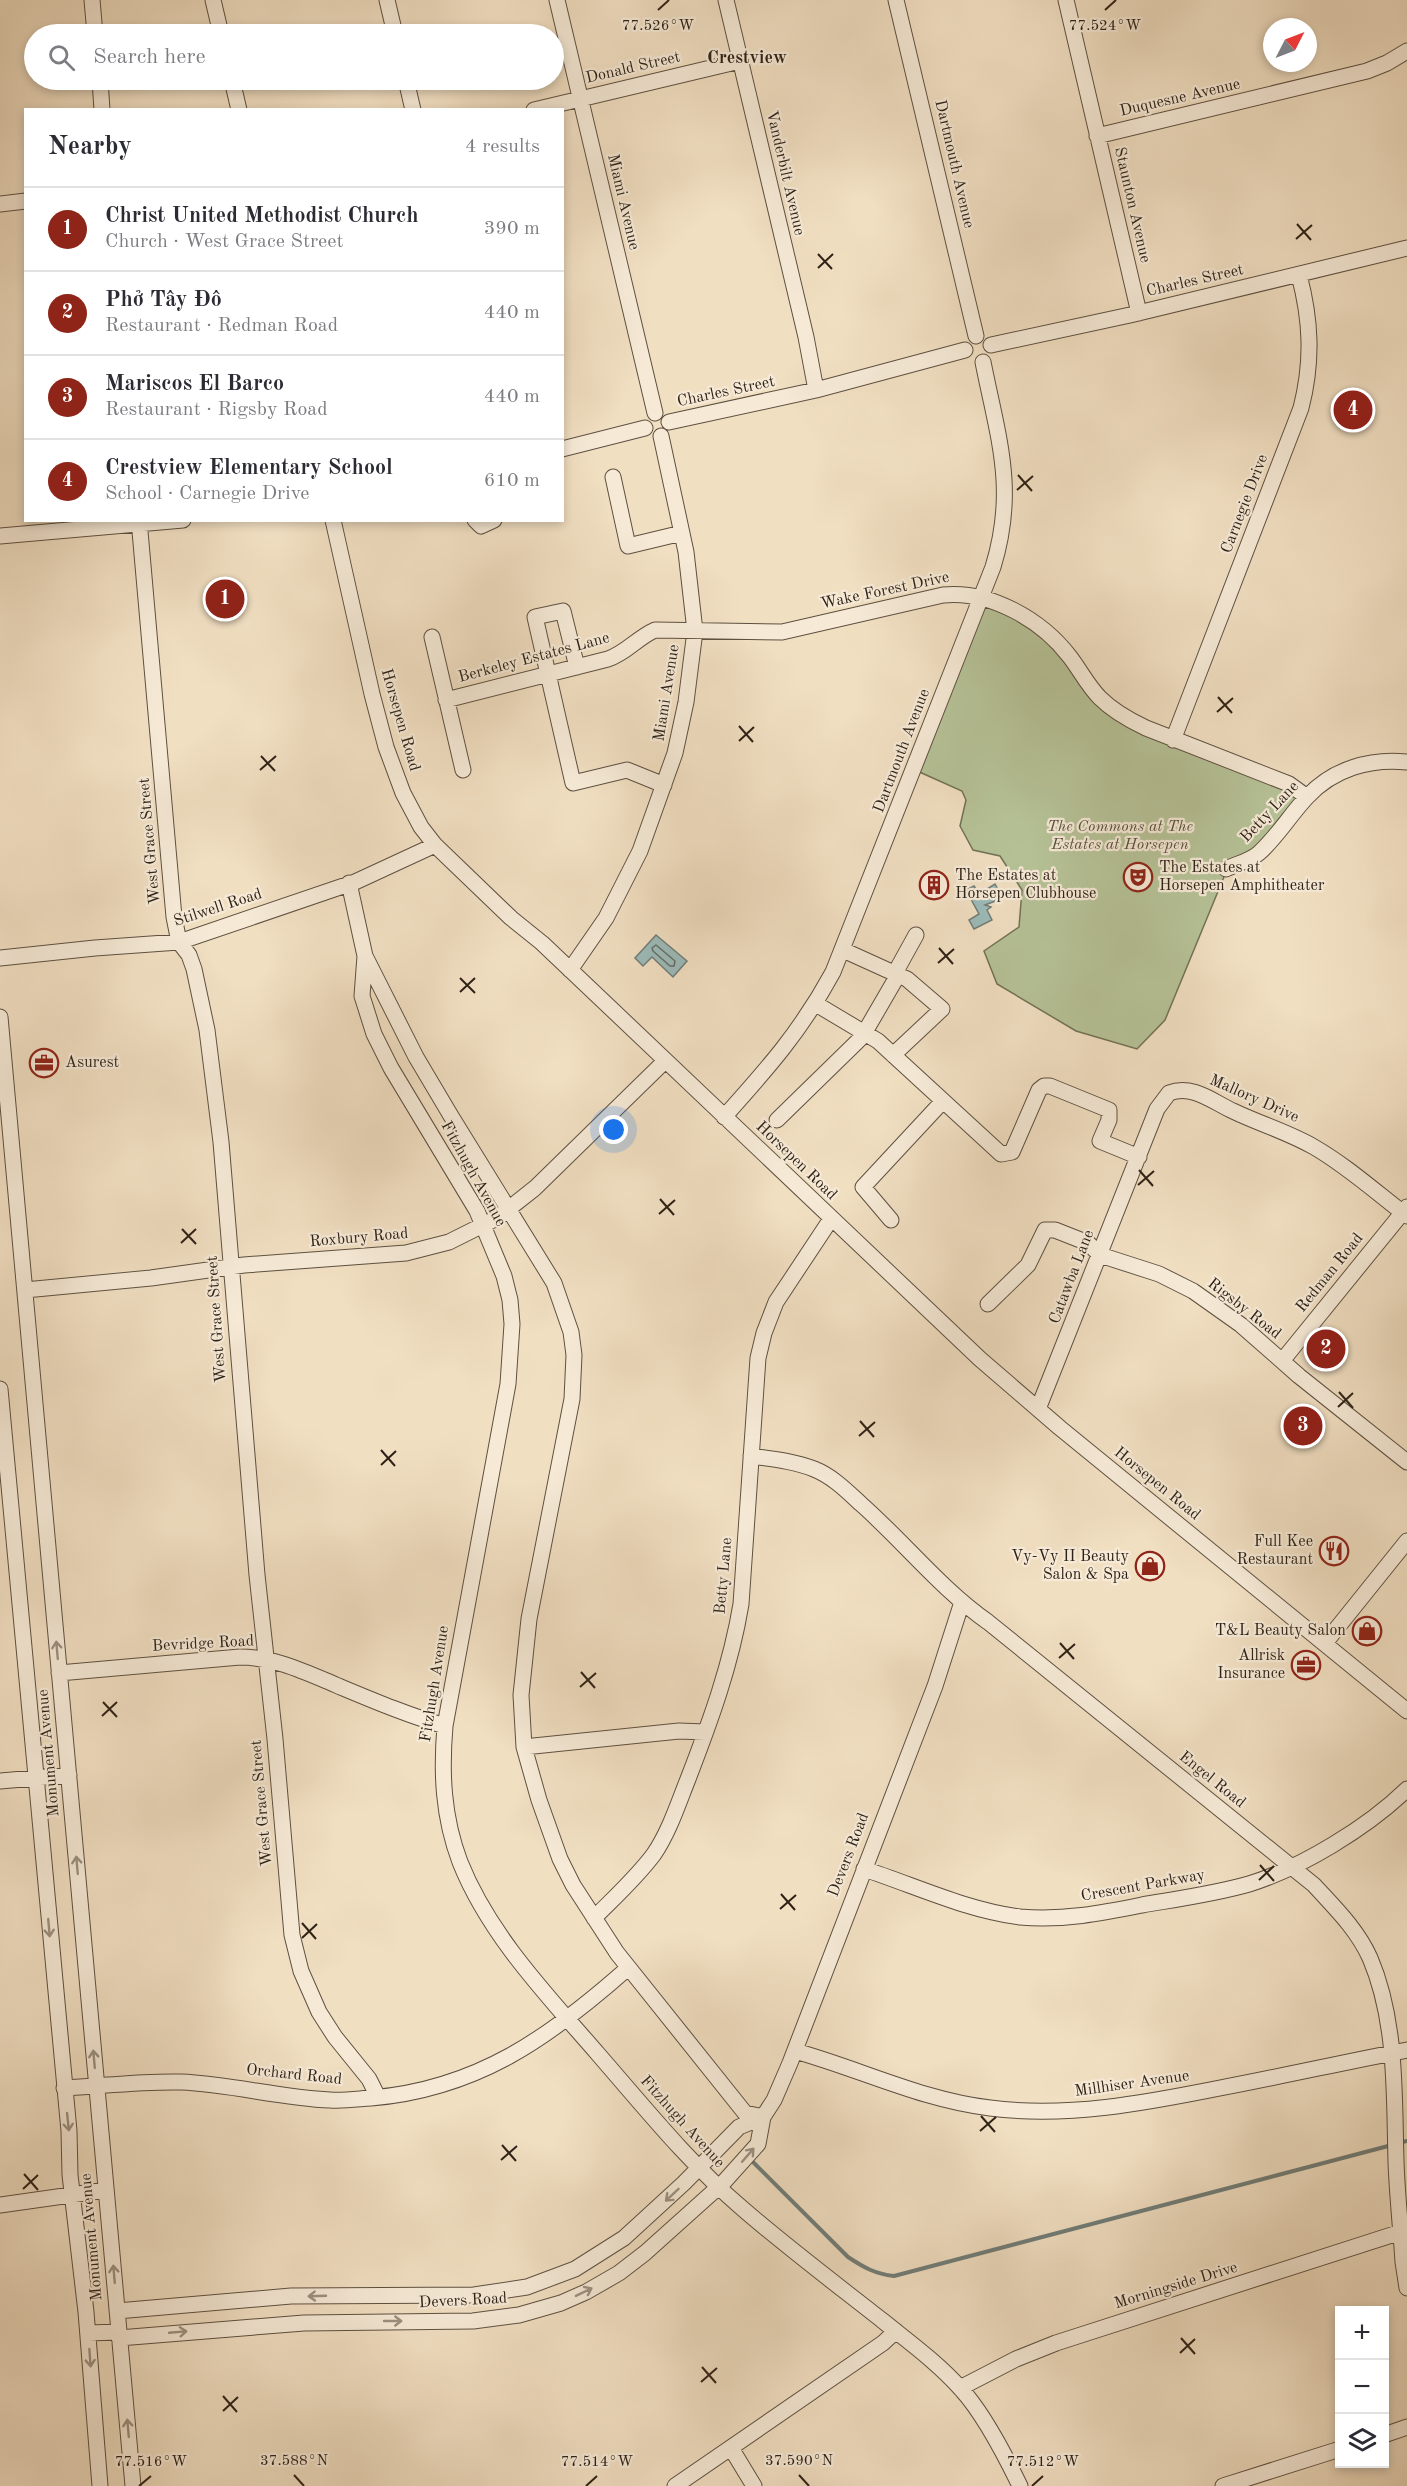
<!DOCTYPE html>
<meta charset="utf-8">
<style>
:root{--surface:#fff;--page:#f2f2f3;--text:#2b2b33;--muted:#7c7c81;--line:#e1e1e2;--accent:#8f2418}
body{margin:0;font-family:"Old Standard TT",serif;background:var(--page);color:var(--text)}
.controls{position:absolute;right:18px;bottom:18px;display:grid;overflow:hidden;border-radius:0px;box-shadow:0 3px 9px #0003}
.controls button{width:54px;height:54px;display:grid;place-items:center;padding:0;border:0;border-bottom:2px solid var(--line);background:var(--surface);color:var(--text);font:30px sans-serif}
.compass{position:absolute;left:1263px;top:18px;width:54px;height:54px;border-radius:50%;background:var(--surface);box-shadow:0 3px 9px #0003;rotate:48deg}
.you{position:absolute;left:614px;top:1130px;width:21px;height:21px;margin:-15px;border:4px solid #fff;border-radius:50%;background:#1a73e8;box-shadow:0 0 0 9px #1a73e833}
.badge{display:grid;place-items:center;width:39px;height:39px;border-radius:50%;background:var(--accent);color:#fff;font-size:20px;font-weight:700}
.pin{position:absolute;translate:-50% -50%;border:3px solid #fff;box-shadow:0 2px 6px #0006}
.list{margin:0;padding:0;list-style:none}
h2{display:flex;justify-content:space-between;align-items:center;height:78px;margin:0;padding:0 24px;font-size:26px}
h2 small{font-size:20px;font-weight:400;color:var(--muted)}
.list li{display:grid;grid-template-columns:39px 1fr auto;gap:18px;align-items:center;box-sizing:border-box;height:84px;padding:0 24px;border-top:2px solid var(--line)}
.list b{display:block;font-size:22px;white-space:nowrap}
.list p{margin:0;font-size:20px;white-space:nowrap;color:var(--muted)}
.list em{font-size:20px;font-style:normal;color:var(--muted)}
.icon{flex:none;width:33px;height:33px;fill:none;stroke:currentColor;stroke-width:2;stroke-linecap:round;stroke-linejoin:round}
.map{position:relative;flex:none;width:1407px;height:2486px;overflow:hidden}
.search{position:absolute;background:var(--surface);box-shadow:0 3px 9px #0003;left:24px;top:24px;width:540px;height:66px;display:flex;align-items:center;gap:15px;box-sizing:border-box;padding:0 21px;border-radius:33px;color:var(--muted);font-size:22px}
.panel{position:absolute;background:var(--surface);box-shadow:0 3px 9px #0003;left:24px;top:108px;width:540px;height:414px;border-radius:0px}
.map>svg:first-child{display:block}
.green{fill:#b6c297;stroke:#727256;stroke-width:1.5}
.water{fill:#9cbbba;stroke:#707d78;stroke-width:1.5}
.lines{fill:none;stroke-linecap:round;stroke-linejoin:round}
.shore{stroke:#646e68;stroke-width:1.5}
.stream{stroke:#707d78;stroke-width:4}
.minor-casing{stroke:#5e5041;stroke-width:17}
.minor{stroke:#f6ead7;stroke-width:15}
.oneway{stroke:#9c9080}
.ticks{fill:none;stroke:#2d2116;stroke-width:2}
.labels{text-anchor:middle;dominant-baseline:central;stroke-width:4.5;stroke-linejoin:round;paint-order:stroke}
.street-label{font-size:16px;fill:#2d2116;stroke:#f6ead7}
.park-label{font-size:16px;font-style:italic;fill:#56513d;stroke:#f6ead7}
.poi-label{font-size:16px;fill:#2d2116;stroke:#f6ead7;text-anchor:end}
.neighbourhood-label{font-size:18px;font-weight:bold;fill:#2d2116;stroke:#f6ead7}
.ticks-label{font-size:15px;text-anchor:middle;fill:#2d2116;stroke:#f6ead7;stroke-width:4.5;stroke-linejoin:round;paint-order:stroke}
</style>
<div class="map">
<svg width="1407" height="2486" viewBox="0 0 1407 2486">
<rect width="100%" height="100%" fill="#f1dfc2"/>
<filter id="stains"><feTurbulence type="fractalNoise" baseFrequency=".00333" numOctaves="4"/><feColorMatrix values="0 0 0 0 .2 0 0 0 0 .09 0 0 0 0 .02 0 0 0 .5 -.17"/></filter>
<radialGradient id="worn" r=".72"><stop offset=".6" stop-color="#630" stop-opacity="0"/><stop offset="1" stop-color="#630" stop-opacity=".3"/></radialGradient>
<path class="green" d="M983,598L1028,619L1120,714L1308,794L1255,859L1226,872L1165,1020L1137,1049L1076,1031L997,984L984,951L1019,927L1022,890L1000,856L973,850L960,826L966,800L962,791L915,770Z"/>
<path class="water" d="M995,884L1003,898L985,905L991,907L987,910L992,920L974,929L969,920L979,914L966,890L974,886L979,894Z
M656,935L687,961L673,977L652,957L643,966L635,958Z"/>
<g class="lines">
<path class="shore" d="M656,945L675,961L674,966H670L653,951L652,948Z"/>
<path class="stream" d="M1399,2143L1407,2141
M752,2161L848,2257C863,2267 875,2274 894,2276L1392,2145"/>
<g class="minor-casing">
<path id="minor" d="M92,0L95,34
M213,0L221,34
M387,0L395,34
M557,0L655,413
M726,0L806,337L816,390
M896,0L976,336
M1066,0L1139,313
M100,80L102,110
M232,80L239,110
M406,80L413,110
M534,110L740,61
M1097,136L1367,71L1387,63L1407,51
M0,204L26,201
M991,345L1130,315L1407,248
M669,422L816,390L965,350
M562,449L645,428
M613,477L628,546L682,533
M139,520L174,917L179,942L189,955L194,969L207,1030L221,1142L257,1575L275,1739L292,1935L301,1971L319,2012L335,2037L369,2079L378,2097
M333,520L372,694L386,747L403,793L421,827L435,845L511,918L542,943L980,1359L1060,1428L1407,1711
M475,520L481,526L494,520
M0,536L183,520
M432,637L463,770
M577,667L563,611L535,617L573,783L627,770L664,785
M446,700L608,659C626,653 637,638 655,630L782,632L943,595C990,590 1042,620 1070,657C1080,670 1088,686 1100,698C1113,711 1129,720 1146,728L1289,784L1307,797
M1173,740L1301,408C1313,361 1311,320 1299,275
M1226,869C1236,864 1250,861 1259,853C1277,837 1290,815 1307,797C1333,769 1370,758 1407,762
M349,883L365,956L362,996L374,1034L391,1068L477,1211L504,1276L510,1300L512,1324L508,1384L445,1726C441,1773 443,1817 460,1862C489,1935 547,1995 598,2054C645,2108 689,2163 743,2209C788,2248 836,2284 883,2321C909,2342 938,2363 961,2389C984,2414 1005,2455 1020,2486
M843,950L907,979L942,1009L893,1055
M365,956L416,1057L451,1116L554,1283L571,1332L574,1355L572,1399L529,1619L521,1695L524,1747L539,1800L560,1859L573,1885L617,1953L745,2113L763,2117
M0,958L95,948L179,942L355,882L435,845
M570,970L606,918L640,851L675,753L686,702L695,631L686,552L661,436
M895,973L916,935
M816,1004L878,1041L1001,1154L1012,1152L1039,1090L1044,1086H1050L1109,1110V1120L1100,1141L1139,1157
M0,1017L133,2486
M724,1117C768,1068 801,1031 833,972L993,567C1017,489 998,438 983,362
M777,1120L862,1037L898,975
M891,1220L863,1187L943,1101
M25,1290L151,1278L244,1265L406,1253L449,1242L497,1218L535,1188L665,1061
M988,1304L1028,1265L1045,1230H1055L1088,1243L1100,1255L1159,1274L1193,1291L1241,1325L1299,1376L1407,1462
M1282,1361L1407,1207
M0,1389L69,2131L70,2175L86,2312L100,2486
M1038,1409L1157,1109L1169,1093C1193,1084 1213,1102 1233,1111C1260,1124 1288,1132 1314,1147C1347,1166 1377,1193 1407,1216
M751,1456C772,1459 794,1461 814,1469C832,1476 847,1491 861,1504C904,1542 941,1589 988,1622L1314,1885C1335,1908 1357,1929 1370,1958C1397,2021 1394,2094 1396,2161C1397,2195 1401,2229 1403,2262L1407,2288
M1325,1643L1407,1541
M59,1673L240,1657C274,1657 305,1672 336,1685C372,1700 407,1715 445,1726
M524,1747L679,1731L705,1732
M0,1781L69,1775
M864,1869C916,1886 966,1910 1020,1917C1062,1921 1102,1913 1142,1905C1177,1899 1214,1894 1249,1884C1301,1868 1368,1827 1407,1789
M594,1918C615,1897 637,1877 654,1854C669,1832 678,1804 688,1779C710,1722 731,1665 741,1604L758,1358L764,1333L776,1302L831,1219
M795,2051C860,2069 922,2100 990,2108C1067,2118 1145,2103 1220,2088C1283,2076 1345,2062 1407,2050
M64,2088C103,2086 142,2081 181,2082C231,2084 280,2098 330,2100C343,2101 357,2099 371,2098C478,2089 550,2037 628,1968
M0,2205L106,2190
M117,2311L291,2296L474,2295L527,2287L575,2269L624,2238L684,2183L739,2127L763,2117
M88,2333L119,2332
M119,2338L304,2323L473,2321L519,2315L561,2303L586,2292L619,2273L645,2253L723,2183L758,2144L763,2117L774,2100L790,2063L935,1686L962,1602
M960,2388L1016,2359L1056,2343L1407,2230
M1384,2435L1407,2427
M731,2448L754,2486
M675,2486L883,2343L896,2331
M1223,2486L1340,2449"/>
</g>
<use href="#minor" class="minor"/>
</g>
<defs><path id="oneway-shaft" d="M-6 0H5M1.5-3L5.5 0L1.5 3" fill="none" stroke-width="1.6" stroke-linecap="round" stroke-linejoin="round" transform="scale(1.5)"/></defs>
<g class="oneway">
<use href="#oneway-shaft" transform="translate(57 1650) rotate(-95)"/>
<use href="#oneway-shaft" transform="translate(77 1865) rotate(-95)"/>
<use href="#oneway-shaft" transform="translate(49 1928) rotate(85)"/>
<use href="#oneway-shaft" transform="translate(94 2059) rotate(-95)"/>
<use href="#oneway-shaft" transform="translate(68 2122) rotate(84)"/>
<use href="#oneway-shaft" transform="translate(748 2155) rotate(-49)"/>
<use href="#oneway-shaft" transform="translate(672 2195) rotate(137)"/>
<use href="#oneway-shaft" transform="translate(114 2274) rotate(-95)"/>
<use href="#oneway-shaft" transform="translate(584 2292) rotate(-26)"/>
<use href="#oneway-shaft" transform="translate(317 2296) rotate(178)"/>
<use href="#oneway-shaft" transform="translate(393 2321)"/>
<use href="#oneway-shaft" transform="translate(178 2332) rotate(-5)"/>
<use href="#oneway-shaft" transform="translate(90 2358) rotate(86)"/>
<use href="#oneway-shaft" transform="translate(128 2428) rotate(-95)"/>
</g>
<path class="ticks" d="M658,10L669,0M1105,10L1116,0M1297,224L1311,240M1296,239L1312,225M818,254L832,269M818,268L833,254M1018,475L1032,491M1017,490L1033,476M1218,697L1232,713M1217,712L1233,698M739,726L753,742M739,741L754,727M261,756L275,771M260,770L276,756M939,948L953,964M938,963L954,949M460,978L475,993M460,992L475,978M1139,1170L1153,1186M1138,1185L1154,1171M660,1199L674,1215M659,1214L675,1200M182,1229L196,1244M181,1243L196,1229M1339,1392L1353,1408M1338,1407L1353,1393M860,1421L874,1437M859,1436L875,1422M381,1450L395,1466M381,1465L396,1451M1060,1643L1074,1659M1059,1658L1075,1644M581,1672L595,1688M580,1687L596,1673M103,1702L117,1717M102,1716L117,1702M1260,1865L1274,1881M1259,1880L1274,1866M781,1894L795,1910M780,1909L796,1895M302,1923L316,1939M302,1938L317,1924M981,2116L995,2132M980,2131L996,2117M502,2145L516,2161M501,2160L517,2146M24,2174L38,2190M23,2189L38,2175M1181,2338L1195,2354M1180,2353L1195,2339M702,2367L716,2383M701,2382L717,2368M223,2396L237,2412M223,2411L238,2397M294,2475L304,2486M799,2475L809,2486M139,2486L151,2476M586,2486L597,2476M1032,2486L1043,2476"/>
<defs>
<g id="theatre-ring" transform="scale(1.5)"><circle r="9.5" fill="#f6ead7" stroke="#8f2418" stroke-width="1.5"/><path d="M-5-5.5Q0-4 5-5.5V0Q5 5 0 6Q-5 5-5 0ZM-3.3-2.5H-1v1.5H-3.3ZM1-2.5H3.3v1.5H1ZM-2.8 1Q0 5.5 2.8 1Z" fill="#8f2418"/></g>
<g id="building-ring" transform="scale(1.5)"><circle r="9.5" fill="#f6ead7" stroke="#8f2418" stroke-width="1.5"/><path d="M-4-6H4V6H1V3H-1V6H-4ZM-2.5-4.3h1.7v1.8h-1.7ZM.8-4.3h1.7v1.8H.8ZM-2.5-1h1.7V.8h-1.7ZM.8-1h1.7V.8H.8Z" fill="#8f2418"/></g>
<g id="office-ring" transform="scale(1.5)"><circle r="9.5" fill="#f6ead7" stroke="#8f2418" stroke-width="1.5"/><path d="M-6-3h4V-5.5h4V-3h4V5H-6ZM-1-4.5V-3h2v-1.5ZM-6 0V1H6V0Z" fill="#8f2418"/></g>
<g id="restaurant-ring" transform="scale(1.5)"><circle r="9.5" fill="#f6ead7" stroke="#8f2418" stroke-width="1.5"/><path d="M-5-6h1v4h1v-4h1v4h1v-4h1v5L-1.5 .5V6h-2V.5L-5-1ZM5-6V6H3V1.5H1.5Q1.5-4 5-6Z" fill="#8f2418"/></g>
<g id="shop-ring" transform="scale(1.5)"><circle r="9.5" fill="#f6ead7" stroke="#8f2418" stroke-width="1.5"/><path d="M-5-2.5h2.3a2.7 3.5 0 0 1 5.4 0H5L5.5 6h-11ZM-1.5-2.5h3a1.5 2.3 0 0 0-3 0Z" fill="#8f2418"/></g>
</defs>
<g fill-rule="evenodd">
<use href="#theatre-ring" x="1138" y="877"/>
<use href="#building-ring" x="934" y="885"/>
<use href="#office-ring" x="44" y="1063"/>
<use href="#restaurant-ring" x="1334" y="1551"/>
<use href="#shop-ring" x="1150" y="1566"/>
<use href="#shop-ring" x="1367" y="1631"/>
<use href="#office-ring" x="1306" y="1665"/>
</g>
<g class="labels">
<g class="street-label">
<text transform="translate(633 68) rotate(-13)">Donald Street</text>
<text transform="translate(1180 98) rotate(-13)">Duquesne Avenue</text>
<text transform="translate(954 164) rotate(77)">Dartmouth Avenue</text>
<text transform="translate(785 173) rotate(77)">Vanderbilt Avenue</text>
<text transform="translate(623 202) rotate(77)">Miami Avenue</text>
<text transform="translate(1132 205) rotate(77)">Staunton Avenue</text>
<text transform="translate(1195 281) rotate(-13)">Charles Street</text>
<text transform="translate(726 392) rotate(-12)">Charles Street</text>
<text transform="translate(1245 504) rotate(-69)">Carnegie Drive</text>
<text transform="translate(885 591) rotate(-12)">Wake Forest Drive</text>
<text transform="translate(534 658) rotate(-15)">Berkeley Estates Lane</text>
<text transform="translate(667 693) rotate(-81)">Miami Avenue</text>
<text transform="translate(400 720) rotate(74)">Horsepen Road</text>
<text transform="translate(902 751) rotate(-69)">Dartmouth Avenue</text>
<text transform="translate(1270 812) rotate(-47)">Betty Lane</text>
<text transform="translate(150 841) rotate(-95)">West Grace Street</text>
<text transform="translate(218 908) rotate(-18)">Stilwell Road</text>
<text transform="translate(1254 1099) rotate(24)">Mallory Drive</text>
<text transform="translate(796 1161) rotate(44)">Horsepen Road</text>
<text transform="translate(473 1174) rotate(61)">Fitzhugh Avenue</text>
<text transform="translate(359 1238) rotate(-5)">Roxbury Road</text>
<text transform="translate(1330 1273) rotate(-51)">Redman Road</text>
<text transform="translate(1072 1277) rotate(-69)">Catawba Lane</text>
<text transform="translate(1244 1309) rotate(38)">Rigsby Road</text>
<text transform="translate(217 1319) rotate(-94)">West Grace Street</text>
<text transform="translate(1157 1484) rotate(39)">Horsepen Road</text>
<text transform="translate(724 1576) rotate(-85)">Betty Lane</text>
<text transform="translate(203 1644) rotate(-3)">Bevridge Road</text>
<text transform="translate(435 1684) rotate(-81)">Fitzhugh Avenue</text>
<text transform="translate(49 1753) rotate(-95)">Monument Avenue</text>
<text transform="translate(1212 1780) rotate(39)">Engel Road</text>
<text transform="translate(262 1803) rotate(-95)">West Grace Street</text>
<text transform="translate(849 1855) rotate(-69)">Devers Road</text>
<text transform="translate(1143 1886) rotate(-10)">Crescent Parkway</text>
<text transform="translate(294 2075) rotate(6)">Orchard Road</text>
<text transform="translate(1132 2084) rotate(-8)">Millhiser Avenue</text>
<text transform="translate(682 2122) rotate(48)">Fitzhugh Avenue</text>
<text transform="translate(92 2237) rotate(-95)">Monument Avenue</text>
<text transform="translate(1176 2286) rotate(-17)">Morningside Drive</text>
<text transform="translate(463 2301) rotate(-3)">Devers Road</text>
</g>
<g class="park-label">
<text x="1120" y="827">The Commons at The<tspan x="1120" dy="18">Estates at Horsepen</tspan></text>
</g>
<g class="poi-label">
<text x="1159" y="868" text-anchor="start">The Estates at<tspan x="1159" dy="18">Horsepen Amphitheater</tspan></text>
<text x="955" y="876" text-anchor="start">The Estates at<tspan x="955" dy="18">Horsepen Clubhouse</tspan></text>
<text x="65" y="1063" text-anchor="start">Asurest</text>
<text x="1313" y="1542">Full Kee<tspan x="1313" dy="18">Restaurant</tspan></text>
<text x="1129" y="1557">Vy-Vy II Beauty<tspan x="1129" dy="18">Salon &amp; Spa</tspan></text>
<text x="1346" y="1631">T&amp;L Beauty Salon</text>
<text x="1285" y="1656">Allrisk<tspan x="1285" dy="18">Insurance</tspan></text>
</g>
<g class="neighbourhood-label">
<text x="747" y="58">Crestview</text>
</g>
</g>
<g class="ticks-label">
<text x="658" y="30">77.526°W</text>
<text x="1105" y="30">77.524°W</text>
<text x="294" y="2465">37.588°N</text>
<text x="799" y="2465">37.590°N</text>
<text x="151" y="2466">77.516°W</text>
<text x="597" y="2466">77.514°W</text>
<text x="1043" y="2466">77.512°W</text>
</g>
<rect width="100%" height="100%" filter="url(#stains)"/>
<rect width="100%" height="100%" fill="url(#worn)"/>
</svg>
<div class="controls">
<button>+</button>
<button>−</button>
<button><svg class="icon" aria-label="layers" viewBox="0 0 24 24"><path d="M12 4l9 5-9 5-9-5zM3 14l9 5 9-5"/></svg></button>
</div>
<svg class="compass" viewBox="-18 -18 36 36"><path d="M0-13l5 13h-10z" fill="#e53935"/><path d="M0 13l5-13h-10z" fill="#7c7c81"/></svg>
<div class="you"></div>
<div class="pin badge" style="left:225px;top:599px">1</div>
<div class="pin badge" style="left:1326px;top:1349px">2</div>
<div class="pin badge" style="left:1303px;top:1426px">3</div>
<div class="pin badge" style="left:1353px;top:410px">4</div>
<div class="search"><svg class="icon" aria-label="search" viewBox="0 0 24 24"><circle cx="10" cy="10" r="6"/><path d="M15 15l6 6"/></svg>Search here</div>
<section class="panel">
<h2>Nearby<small>4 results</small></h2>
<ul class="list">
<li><span class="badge">1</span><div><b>Christ United Methodist Church</b><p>Church · West Grace Street</p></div><em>390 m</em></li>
<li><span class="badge">2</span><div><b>Phở Tây Đô</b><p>Restaurant · Redman Road</p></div><em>440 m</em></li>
<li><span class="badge">3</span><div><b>Mariscos El Barco</b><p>Restaurant · Rigsby Road</p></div><em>440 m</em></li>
<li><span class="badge">4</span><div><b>Crestview Elementary School</b><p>School · Carnegie Drive</p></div><em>610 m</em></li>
</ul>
</section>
</div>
